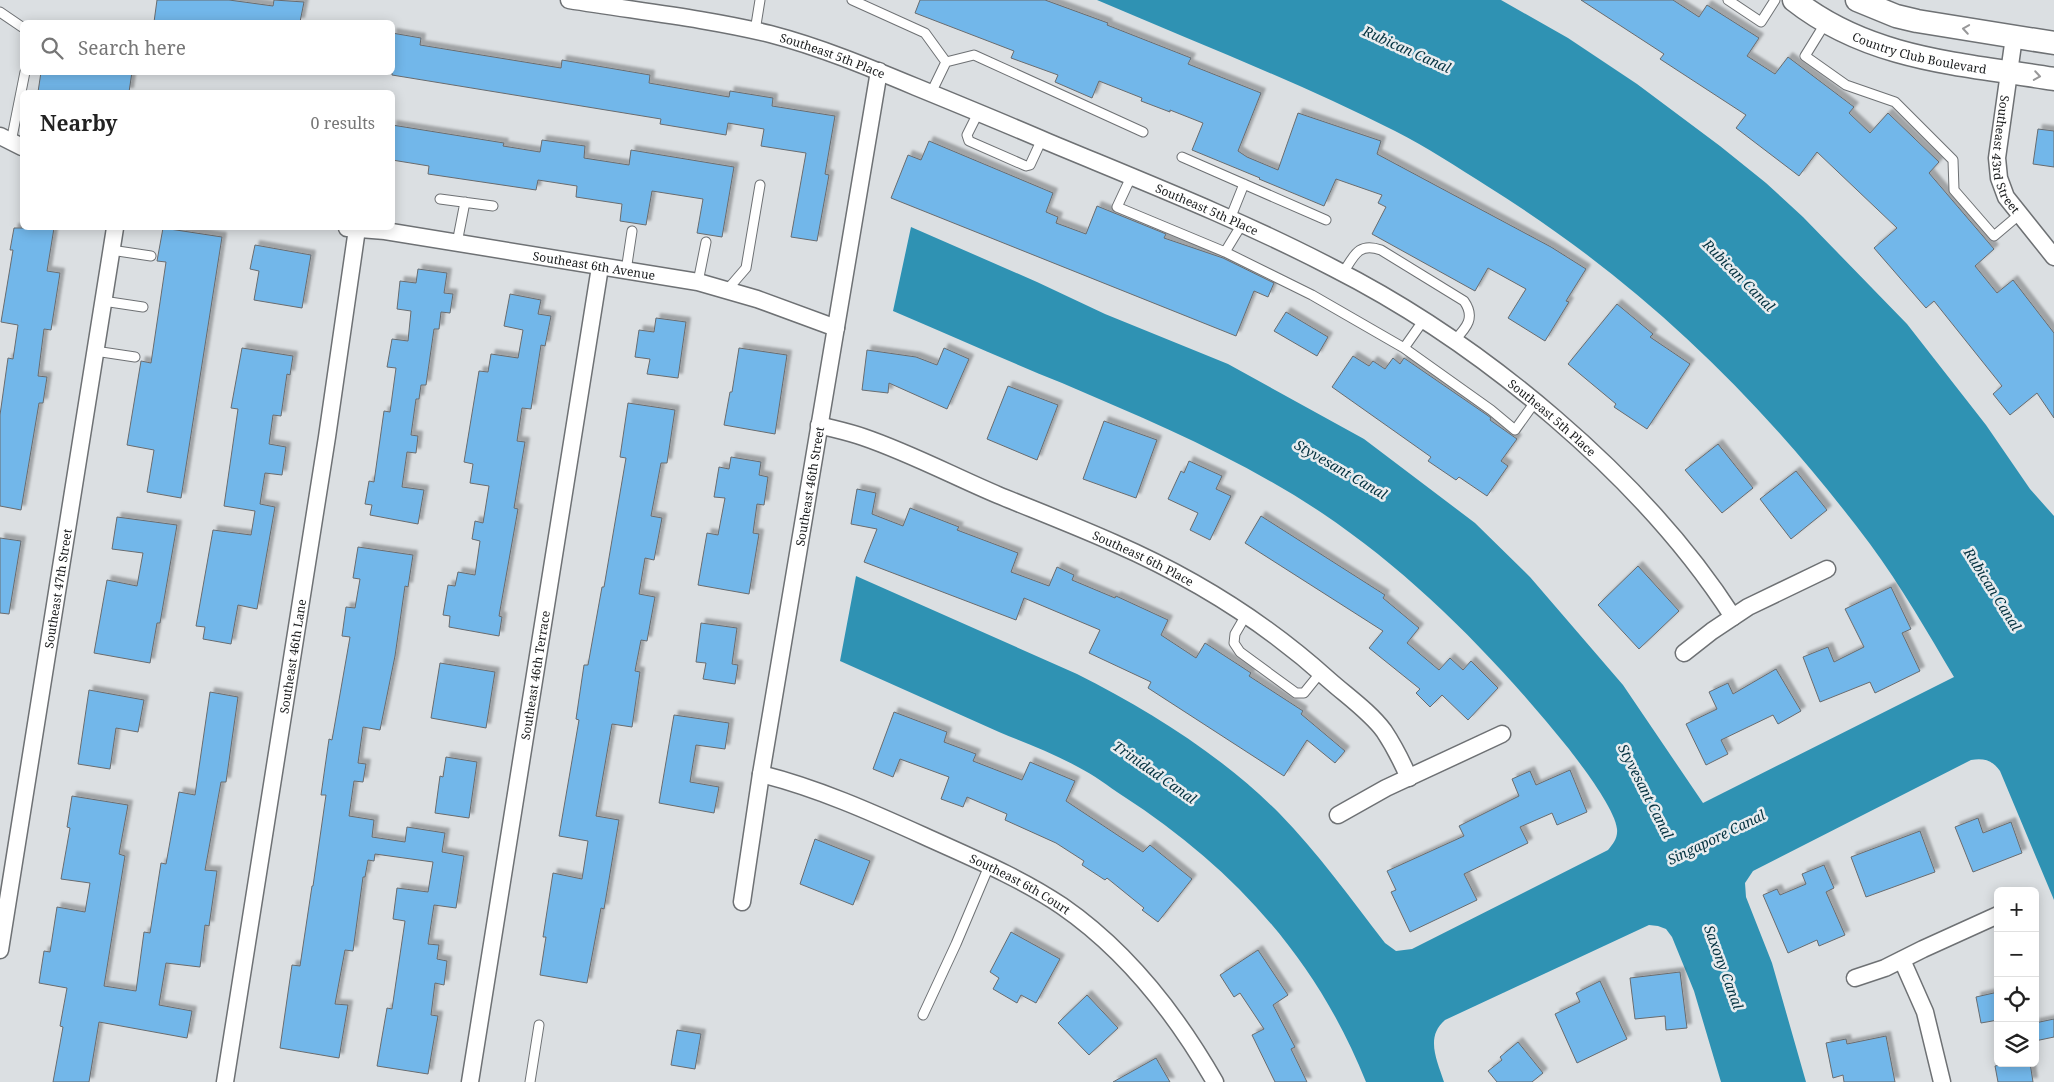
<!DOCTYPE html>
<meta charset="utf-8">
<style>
:root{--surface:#fff;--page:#f6f6f6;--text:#222;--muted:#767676;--line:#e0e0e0}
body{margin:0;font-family:"Noto Serif",serif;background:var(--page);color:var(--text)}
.controls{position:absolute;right:15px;bottom:15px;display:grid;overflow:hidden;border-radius:8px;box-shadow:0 2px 12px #0003}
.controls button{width:45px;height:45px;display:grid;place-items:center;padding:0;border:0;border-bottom:1px solid var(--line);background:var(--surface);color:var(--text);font:25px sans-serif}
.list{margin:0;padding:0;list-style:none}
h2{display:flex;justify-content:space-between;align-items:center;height:65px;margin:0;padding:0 20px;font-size:21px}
h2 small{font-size:16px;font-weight:400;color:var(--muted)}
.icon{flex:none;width:28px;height:28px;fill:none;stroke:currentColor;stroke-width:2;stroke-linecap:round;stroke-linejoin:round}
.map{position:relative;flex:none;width:2054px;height:1082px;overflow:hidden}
.search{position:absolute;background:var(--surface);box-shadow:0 2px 12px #0003;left:20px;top:20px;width:375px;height:55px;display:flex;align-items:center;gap:12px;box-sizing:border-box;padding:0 18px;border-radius:8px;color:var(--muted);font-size:19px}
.panel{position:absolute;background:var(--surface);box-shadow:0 2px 12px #0003;left:20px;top:90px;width:375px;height:140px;border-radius:8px}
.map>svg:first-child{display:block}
.water{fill:#2f92b3}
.building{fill:#72b7ea;stroke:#696c6f;filter:url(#shadow)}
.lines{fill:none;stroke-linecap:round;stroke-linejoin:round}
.lane-casing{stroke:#6e7174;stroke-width:11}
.street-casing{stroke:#6e7174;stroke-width:19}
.secondary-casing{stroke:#6e7174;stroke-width:25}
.lane{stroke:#fff;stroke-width:9}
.street{stroke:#fff;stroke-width:16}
.secondary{stroke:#fff;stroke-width:22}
.oneway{stroke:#989899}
.labels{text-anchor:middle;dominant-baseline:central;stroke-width:5;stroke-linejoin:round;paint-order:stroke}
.street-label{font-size:12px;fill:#191b1c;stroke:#e8ecef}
.water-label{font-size:14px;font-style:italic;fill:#03313f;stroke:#e8ecef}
</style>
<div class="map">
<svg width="2054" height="1082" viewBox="0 0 2054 1082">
<defs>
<filter id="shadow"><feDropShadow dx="4.5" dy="-4.5" stdDeviation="1" flood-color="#0004"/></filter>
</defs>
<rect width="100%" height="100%" fill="#dbdfe2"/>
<path class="water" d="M1097,0H1501L1568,38L1637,84L1720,146L1766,183L1803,217L1907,324L1986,425L2030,489L2054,516V900L2000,771C1992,760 1984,758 1971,760L1753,871L1745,883L1746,897L1772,963L1806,1082H1721L1694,991L1672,937L1666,929L1658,926L1649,925L1445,1020C1425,1037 1437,1060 1444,1082H1366C1317,959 1233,867 1123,796C1108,786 1094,775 1078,767C1053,753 1025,743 999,732C946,708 893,685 840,661L856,576L1077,674C1150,711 1221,755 1279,813C1318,853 1351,899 1385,943L1396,951L1412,949L1608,850C1613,844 1618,838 1617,829C1615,809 1582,766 1569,749C1497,660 1417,577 1322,513C1241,459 1151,421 1062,383C1005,360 950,335 893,311L911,227L1037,282L1105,314L1228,364L1364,439L1475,523L1530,577L1623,685L1703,803L1954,677C1928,633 1901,586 1870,544C1761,399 1641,282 1487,186C1457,167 1427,147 1395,131C1298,82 1197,43 1097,0Z"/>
<path class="building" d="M157,0H229L273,6L274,0L304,2L300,22H154Z
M920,0H1045L1108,23L1107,25L1191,58L1188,64L1261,93L1238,151L1247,157L1278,170L1298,113L1381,141L1377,154L1551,247L1586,269L1566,301L1569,302L1545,341L1508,318L1526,289L1488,268L1475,291L1372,234L1386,207L1378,203L1382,195L1336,179L1324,206L1259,179L1260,178L1192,150L1203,123L1170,110V112L1141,101L1142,98L1099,81L1092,98L1055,82L1058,75L1011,58L1014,51L915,13Z
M1581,0H1673L1699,17L1707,5L1759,38L1747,56L1775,74L1788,57L1854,107L1849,113L1870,133L1888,113L1939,162L1929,173L1994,249L1975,266L1997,293L2013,280L2054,333V418L2037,393L2010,415L1993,394L2002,386L1934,301L1926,308L1874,248L1897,228L1817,152L1799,176L1736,128L1746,115L1660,59L1664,54Z
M392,33L421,38L420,45L561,68L562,60L650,75L649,83L729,97L730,91L773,98L772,106L835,116L825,174L829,175L817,241L791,237L806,153L761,146L764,129L728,123L726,135L660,124L661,119L392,75Z
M41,72H132L129,92H38Z
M392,125L504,143L503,146L540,152L542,140L585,146L584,158L629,165L631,150L734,167L722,237L697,233L703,199L652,191L646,225L620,221L622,204L576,197L577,186L538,180L536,190L428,174L429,166L392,160Z
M2038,129L2054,131V167L2033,164Z
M929,141L1053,193L1046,212L1058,217L1056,223L1086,234L1097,206L1166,234L1164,238L1223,258L1274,283L1268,297L1254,291L1236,336L891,198L908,155L921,160Z
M14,228H54L47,271L60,273L51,330L44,329L38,376L47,377L43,403H39L21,510L0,506V415L8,358L13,359L18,325L1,322L13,250H10Z
M163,228L222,237L181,498L147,492L154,450L127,445L141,361L151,363L166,262L157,261Z
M255,245L311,255L302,308L254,300L259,271L250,269Z
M418,269L447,273L444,293L453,294L450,313L441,312L439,329H434L426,385H421L419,399H416L411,435L418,436L416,453L407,452L402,487L424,490L418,524L370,515L372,505L365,504L369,481L374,482L384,411L390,412L396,368L387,367L392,339L408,341L411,311L397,309L400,281L416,283Z
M510,294L541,300L538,314L551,316L545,346L541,345L531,409L522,408L517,441L525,442L514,508L518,509L499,616L502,617L499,636L449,627L450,616L443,615L448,585L455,586L458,572L475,575L480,541L472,539L475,521L483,523L489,486L470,483L473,464L464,462L479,371L488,372L491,354L518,358L523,330L504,326Z
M1617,304L1653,334L1650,337L1690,364L1647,429L1614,407L1616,404L1568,364Z
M1286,312L1328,337L1317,356L1274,331Z
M656,318L686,322L678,378L647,374L650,359L635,357L639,330L654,332Z
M242,348L293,356L290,375L287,374L281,416L273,415L269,444L286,447L282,475L265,473L260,504L275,507L257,609L238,605L231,644L203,639L205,627L196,626L213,530L251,535L255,511L224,506L238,409L231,408Z
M739,348L787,355L775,434L724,425L730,392H732Z
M944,348L969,359L947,409L889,383L888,393L862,390L867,350L916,357L937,365Z
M1353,356L1369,366L1373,361L1385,369L1393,358L1400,364L1404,358L1487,415L1491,418L1490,420L1517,439L1501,461L1508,466L1487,496L1459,477L1456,480L1428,461L1431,457L1332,387Z
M1008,386L1058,405L1037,460L987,439Z
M628,403L675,410L667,463H661L651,516L662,518L654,560L645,558L639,594L655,597L647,641L641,640L635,671L640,672L632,727L612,724L596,816L619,820L604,909L601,908L587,983L540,975L546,937H543L553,873L582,879L588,841L559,836L579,720L576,719L584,665H588L602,587H604L626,458L620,457Z
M1104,421L1157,440L1136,498L1083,479Z
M1718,444L1753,488L1722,513L1685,470Z
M731,457L761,462L759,475L768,477L764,505L757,504L753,533L759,534L749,594L698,585L707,533L718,535L725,498L714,497L719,467L729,469Z
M1189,461L1222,476L1216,489L1231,496L1210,540L1190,530L1198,513L1168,499L1181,471L1184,473Z
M1796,471L1827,510L1791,539L1760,499Z
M857,489L876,493L872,514L903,526L910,508L959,527L957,530L1018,553L1011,572L1049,586L1057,567L1074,575L1072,580L1115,598L1116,596L1168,620L1161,635L1196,658L1205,643L1251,673L1249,676L1303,711L1301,714L1345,751L1335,763L1307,740L1284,776L1148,688L1151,682L1089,653L1100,630L1024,598L1016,620L864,562L877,529L851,524Z
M1261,516L1385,595L1383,598L1419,628L1407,643L1439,670L1450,658L1463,670L1471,661L1498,688L1468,720L1442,695L1430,707L1416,693L1420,689L1369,648L1383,631L1245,543Z
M117,517L177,525L160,623H157L150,663L94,653L107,580L137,586L143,553L112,549Z
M0,538L21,541L9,614L0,613Z
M358,547L413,555L408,587L405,586L395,656L380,730L363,727L358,763L366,764L363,782L354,781L349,816L374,820L372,837L405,842L407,827L445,833L442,852L464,856L456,908L434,905L428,944L439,945L437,959L447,961L444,985L435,983L431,1015L438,1016L428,1074L377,1066L387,1008L392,1009L405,921L393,919L397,888L428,892L433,862L375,854L374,861L368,860L365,877H363L353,951L345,950L335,1004L348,1005L339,1058L280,1048L292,965L300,966L312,886H313L326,795H321L329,739L332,740L350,637L342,636L346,607L355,608L360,579L353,578Z
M1638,566L1679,611L1639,649L1598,605Z
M1891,587L1911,629L1902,633L1920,671L1875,693L1870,682L1820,702L1803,657L1828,647L1834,662L1864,647L1845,609Z
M701,623L737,628L732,664L738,665L735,684L703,679L706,663L696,662Z
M440,663L495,672L486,728L431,718Z
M1776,669L1801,711L1778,724L1773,715L1721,740L1728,754L1706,765L1686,724L1717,709L1709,692L1728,683L1733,694Z
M89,690L144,700L138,732L116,728L110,769L78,764Z
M210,692L238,697L226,782H221L205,870L217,871L209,926L205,925L200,967L166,963L159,1005L192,1011L187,1038L99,1022L89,1082H53L63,1027L60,1026L67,988L39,983L44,951L50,952L57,907L85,912L90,883L61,879L70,828L67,827L72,796L128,805L119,854L125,856L104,986L136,991L144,932L150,933L161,863L166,864L179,792L195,795Z
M894,712L947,732L944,742L976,754L973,761L1022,780L1030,762L1075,781L1066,801L1143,852L1150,845L1192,879L1158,922L1142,910L1144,908L1107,878L1105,880L1082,865L1084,861L1056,843L1005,820L1007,814L967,797L963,807L941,799L949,777L900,759L893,777L873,769Z
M674,715L729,723L725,749L696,745L690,782L719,787L714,813L659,803Z
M446,757L477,762L469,818L435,813L440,776L443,777Z
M1570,770L1587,812L1557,825L1552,813L1520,827L1528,843L1464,874L1477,900L1410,932L1391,892L1396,890L1387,871L1464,836L1459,826L1519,796L1512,779L1530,771L1536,785Z
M1978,818L1983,833L2011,822L2022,853L1973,872L1955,827Z
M1920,831L1935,872L1866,897L1851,857Z
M815,839L870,861L853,905L800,884Z
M1824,865L1834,888L1826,892L1845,935L1819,946L1817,940L1788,953L1763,895L1777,889L1780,895L1806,884L1802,874Z
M1011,932L1060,959L1036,1003L1021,995L1017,1003L993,989L999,978L990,972Z
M1258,950L1288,995L1273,1005L1295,1047L1291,1049L1307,1082H1275L1252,1035L1264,1029L1240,993L1234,997L1220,975Z
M1680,972L1687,1028L1666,1030L1665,1016L1635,1019L1630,978Z
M1600,981L1627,1039L1577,1063L1555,1014L1580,1002L1576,993Z
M1998,992V1020L1981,1023L1976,997Z
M1087,995L1118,1028L1089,1055L1058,1023Z
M2054,1019V1037L2035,1041V1023Z
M677,1030L701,1034L695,1069L671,1065Z
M1886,1036L1895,1082H1844L1843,1075L1833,1078L1826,1043L1846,1039L1847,1044Z
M1518,1042L1543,1073L1532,1082H1497L1488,1071L1502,1060L1500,1057Z
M1156,1058L1170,1082H1113Z
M2010,1063H2030L2033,1082H1998L1995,1066Z"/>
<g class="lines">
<g class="lane-casing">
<path id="lane" d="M852,0L925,33L946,62L974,55L1143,132
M1728,0L1761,22L1775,0
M0,12L22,27
M1826,22L1805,56L1846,85L1895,102L1953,160L1954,190L1994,236L2020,214
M755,31L760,0
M931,93L946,62
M978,113L967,135L969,141L1026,166L1030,165L1042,139
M11,142L25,72
M1182,157L1326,220
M1131,177L1117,207L1225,252L1242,224
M440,199L493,206
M1230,219L1244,184
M457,243L465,202
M111,250L151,256
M1225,252L1312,295L1404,348L1423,321
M626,271L632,231
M1343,273C1354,256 1358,242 1381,250L1464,301C1476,318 1466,328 1454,341
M698,282L706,242
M727,290L746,268L760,185
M103,301L143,307
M1404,348L1491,410L1515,430L1535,402
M95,351L135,357
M1246,615L1235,634L1234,643L1240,652L1296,693H1304L1321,672
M923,1015L956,944L989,866
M530,1082L539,1025"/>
</g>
<g class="street-casing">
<g id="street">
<path id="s1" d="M569,0C636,11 704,18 770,34C820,47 868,67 916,87C960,105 1004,123 1048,142C1144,182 1241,220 1333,268C1481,343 1643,477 1733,617"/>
<path id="s2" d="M2014,37L1997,158L1999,178L2006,197L2054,257"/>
<path d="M0,136L22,147"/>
<path id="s3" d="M347,228L385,231L698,282L757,299L836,328"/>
<path id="s4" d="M819,425C834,429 849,432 863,437C910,453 953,476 998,495C1037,511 1076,526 1114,543C1192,577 1266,623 1329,680C1347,696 1370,712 1384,731C1394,746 1402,762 1409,778"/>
<path d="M1684,653L1712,631L1748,607L1827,569"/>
<path id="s5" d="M761,774C817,788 871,812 924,836C970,857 1019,877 1062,906C1127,951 1176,1014 1215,1082"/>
<path d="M1338,815L1386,788L1502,734"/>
<path id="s6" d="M742,902L761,774L879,71"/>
<path id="s7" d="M0,950L115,228"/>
<path d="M1902,960L1925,1012L1942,1082"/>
<path d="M1855,978L1885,968L1923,949L1998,915"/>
<path id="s8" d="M225,1082L327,437L357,229"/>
<path id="s9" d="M470,1082L600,267"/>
</g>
</g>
<g class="secondary-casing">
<g id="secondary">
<path id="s10" d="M1794,0C1870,60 1962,64 2054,79"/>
<path d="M1857,0L1896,16L1917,21L2054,43"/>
</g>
</g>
<use href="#lane" class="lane"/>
<use href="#street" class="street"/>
<use href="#secondary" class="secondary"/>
</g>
<defs><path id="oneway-chevron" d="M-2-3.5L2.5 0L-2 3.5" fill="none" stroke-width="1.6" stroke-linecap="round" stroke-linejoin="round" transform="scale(1.25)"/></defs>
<g class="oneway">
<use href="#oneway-chevron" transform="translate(1966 29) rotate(-171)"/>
<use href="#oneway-chevron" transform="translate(2037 76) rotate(9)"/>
</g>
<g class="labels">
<g class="street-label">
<text stroke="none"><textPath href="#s10" startOffset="138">Country Club Boulevard</textPath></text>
<text stroke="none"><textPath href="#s1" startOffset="270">Southeast 5th Place</textPath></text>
<text stroke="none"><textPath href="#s2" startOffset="120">Southeast 43rd Street</textPath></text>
<text stroke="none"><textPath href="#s1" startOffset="675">Southeast 5th Place</textPath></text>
<text stroke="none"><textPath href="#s3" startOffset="250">Southeast 6th Avenue</textPath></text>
<text stroke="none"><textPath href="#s1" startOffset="1080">Southeast 5th Place</textPath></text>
<text stroke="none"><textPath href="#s6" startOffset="421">Southeast 46th Street</textPath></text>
<text stroke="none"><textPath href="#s4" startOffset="351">Southeast 6th Place</textPath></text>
<text stroke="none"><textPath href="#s7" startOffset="366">Southeast 47th Street</textPath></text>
<text stroke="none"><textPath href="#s8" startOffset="431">Southeast 46th Lane</textPath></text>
<text stroke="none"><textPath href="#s9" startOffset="412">Southeast 46th Terrace</textPath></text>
<text stroke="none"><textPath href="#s5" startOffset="282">Southeast 6th Court</textPath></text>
</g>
<g class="water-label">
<text transform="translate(1407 49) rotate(24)">Rubican Canal</text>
<text transform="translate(1739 275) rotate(45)">Rubican Canal</text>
<text transform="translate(1341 469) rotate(30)">Styvesant Canal</text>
<text transform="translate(1993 589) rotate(58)">Rubican Canal</text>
<text transform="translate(1155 772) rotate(35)">Trinidad Canal</text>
<text transform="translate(1646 791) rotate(63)">Styvesant Canal</text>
<text transform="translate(1716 837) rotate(-26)">Singapore Canal</text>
<text transform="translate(1724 967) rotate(70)">Saxony Canal</text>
</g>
</g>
</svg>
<div class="controls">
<button>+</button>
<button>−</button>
<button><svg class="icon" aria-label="locate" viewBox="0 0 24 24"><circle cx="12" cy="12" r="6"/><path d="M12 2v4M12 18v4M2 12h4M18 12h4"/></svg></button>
<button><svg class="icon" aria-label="layers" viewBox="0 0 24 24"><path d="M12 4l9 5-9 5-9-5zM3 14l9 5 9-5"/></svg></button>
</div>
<div class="search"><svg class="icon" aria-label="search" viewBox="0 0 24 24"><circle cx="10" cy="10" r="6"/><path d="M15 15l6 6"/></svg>Search here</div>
<section class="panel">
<h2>Nearby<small>0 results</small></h2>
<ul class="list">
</ul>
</section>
</div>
